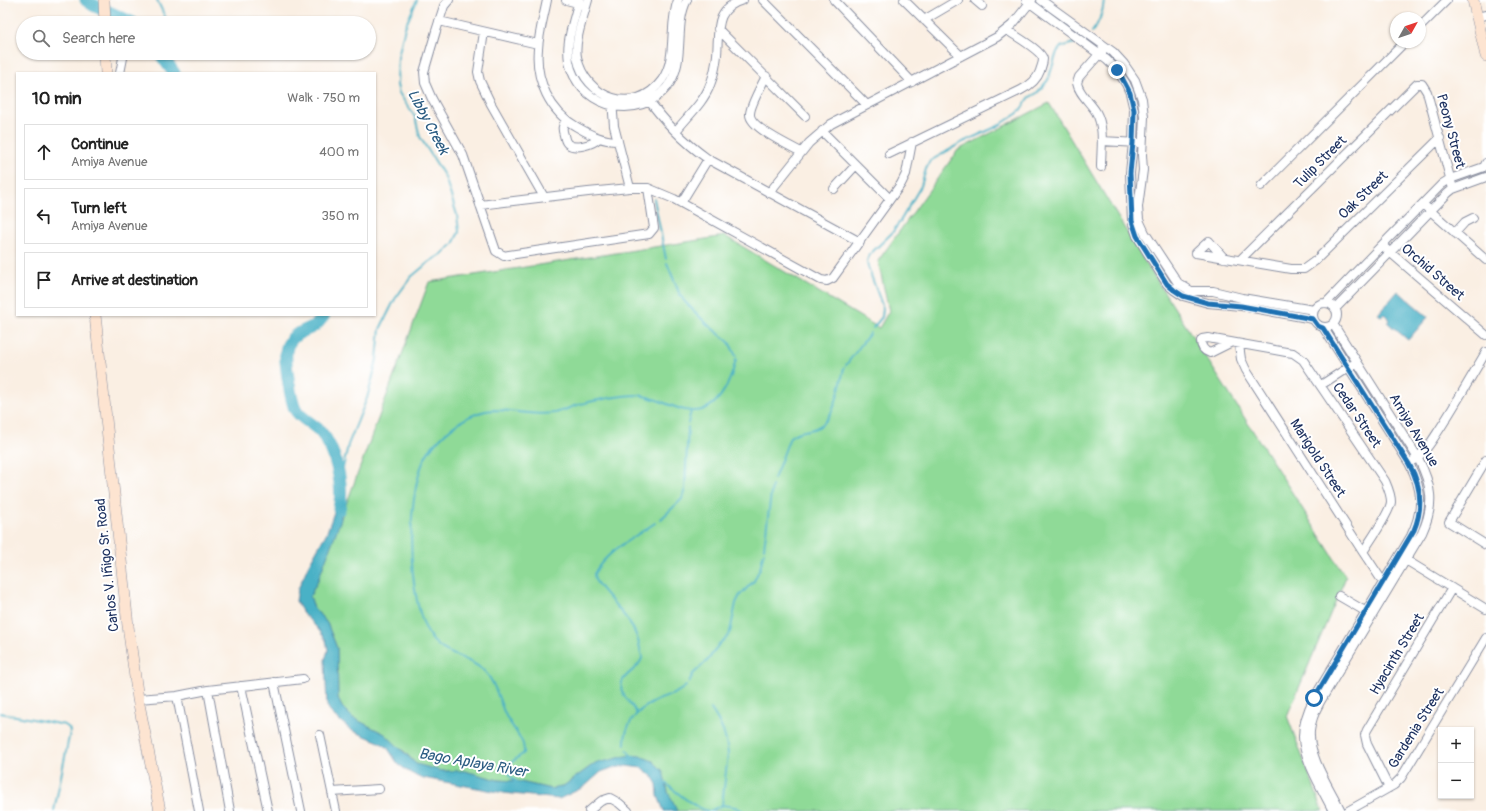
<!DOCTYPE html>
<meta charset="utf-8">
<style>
:root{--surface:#fff;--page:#f6f6f6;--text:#222;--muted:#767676;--line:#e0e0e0}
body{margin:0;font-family:Pangolin,sans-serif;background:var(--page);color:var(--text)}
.controls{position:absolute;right:12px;bottom:12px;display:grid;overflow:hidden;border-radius:0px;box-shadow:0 1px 3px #0004}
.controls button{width:36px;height:36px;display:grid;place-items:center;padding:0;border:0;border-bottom:1px solid var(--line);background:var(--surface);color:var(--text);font:20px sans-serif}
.compass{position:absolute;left:1390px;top:12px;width:36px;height:36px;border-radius:50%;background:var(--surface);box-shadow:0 1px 3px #0004;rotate:50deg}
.stop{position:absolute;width:12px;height:12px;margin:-9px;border:3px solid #1f6fb2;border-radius:50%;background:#fff}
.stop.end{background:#1f6fb2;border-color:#fff;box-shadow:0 1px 4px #0008}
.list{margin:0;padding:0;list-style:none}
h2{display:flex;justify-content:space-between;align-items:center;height:52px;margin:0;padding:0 16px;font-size:17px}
h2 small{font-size:13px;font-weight:400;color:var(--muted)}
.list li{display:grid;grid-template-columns:26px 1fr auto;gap:12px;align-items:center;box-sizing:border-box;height:56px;margin:0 8px 8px;padding:0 8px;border:1px solid var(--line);border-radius:0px}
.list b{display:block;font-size:15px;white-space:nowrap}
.list p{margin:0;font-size:13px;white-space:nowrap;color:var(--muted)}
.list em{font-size:13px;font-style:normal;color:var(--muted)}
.icon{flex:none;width:22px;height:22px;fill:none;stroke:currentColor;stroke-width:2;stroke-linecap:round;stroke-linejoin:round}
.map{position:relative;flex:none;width:1486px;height:811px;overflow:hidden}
.search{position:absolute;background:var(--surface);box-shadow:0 1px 3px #0004;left:16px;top:16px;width:360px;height:44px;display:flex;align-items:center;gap:10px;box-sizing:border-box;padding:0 14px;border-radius:22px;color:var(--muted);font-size:15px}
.panel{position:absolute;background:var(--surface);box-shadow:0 1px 3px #0004;left:16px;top:72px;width:360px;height:244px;border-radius:0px}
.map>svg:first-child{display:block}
.green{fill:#8fda97;stroke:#55847a}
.water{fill:#48b1c6;stroke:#327092}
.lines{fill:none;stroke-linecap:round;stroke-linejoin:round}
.stream{stroke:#48b1c6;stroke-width:2}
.river{stroke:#48b1c6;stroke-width:13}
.street-casing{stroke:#8a8fa0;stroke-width:10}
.secondary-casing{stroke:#8a8fa0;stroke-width:12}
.street{stroke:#fff;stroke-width:8}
.secondary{stroke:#fde4d1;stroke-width:11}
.route{stroke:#1f6fb2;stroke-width:5}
.labels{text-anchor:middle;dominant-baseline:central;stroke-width:4;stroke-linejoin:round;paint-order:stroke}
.street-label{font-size:14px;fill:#1b2f5e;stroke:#fff}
.water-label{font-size:15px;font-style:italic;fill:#2b5c82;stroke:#fff}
</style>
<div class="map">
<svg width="1486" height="811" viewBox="0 0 1486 811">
<rect width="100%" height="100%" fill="#fff"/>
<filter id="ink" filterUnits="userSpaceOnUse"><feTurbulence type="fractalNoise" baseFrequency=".025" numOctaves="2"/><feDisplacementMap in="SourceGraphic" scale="8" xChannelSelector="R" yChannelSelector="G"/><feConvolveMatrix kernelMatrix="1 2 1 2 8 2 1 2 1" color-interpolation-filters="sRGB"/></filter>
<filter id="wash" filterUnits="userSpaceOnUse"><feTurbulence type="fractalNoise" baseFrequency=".012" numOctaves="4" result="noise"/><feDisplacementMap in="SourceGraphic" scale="16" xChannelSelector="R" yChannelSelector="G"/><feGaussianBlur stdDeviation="0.9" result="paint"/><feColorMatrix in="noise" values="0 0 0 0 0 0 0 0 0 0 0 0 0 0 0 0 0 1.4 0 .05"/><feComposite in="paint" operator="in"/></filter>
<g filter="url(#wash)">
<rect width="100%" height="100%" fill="#faefe3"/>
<path class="green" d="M1049,103L1142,257L1346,577L1287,716L1323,811H677L670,799L666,784L653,761L594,764L562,787L551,789L516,781L498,780L465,771H442L416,764L405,752L365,725L353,718L342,707L338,699L337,648L327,623L314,608L310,596L318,580L429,282L725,236L879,328L889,311L878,261L958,150Z"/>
<path class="water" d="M1398,291L1428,317L1408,340L1388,323L1390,320L1384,314L1381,316L1378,314Z
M341,492V519L318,580L310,596L314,608L327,623L337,648L338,699L342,707L353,718L385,734L416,764L442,771H465L498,780L516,781L551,789L562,787L594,764L630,755L640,756L653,761L663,771L668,792L677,811H664L658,796L657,784L652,776L642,768L626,766L612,768L601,772L584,787L559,799L504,793L418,777L409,772L398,764L387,747L379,742L351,730L332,714L327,706L325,660L328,650L326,640L318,629L303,613L296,601L298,589L308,566L327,532Z"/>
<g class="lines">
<path class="stream" d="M157,0L168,23
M1092,32C1100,22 1103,12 1104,0
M162,57L164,53
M654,199L666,259
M667,263L680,295L685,302L708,325L729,342L736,356
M873,328L882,317L883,308L868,267L867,261L869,255L892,233L899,223L921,186L926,169L930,161L963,142L998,126L1018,113L1030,97L1037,93L1048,80L1057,52L1061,47L1075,43
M846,365L870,333
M688,423L691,411
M774,479L790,437C798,430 807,432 816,428C835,421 840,386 844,368
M340,482L348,445L367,398L372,380L377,359L380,329L395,299L411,277L429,262L442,254L453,244L459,232L457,215L445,177L420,137L415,117L399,93L397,85L398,57L405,27L417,0
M661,519L682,499L685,489L688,427
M764,548L772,486
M689,682L693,674L708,660L719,644L727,637L730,632L736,603L740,595L754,581L760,568L764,552
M711,709C721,723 727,736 728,754L722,805
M0,713L65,725L69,728L70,732L54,811
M637,714C634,707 623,696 622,691C617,675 639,671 642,658C642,656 641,652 640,649C636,620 610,603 595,580L594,574C606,551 635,537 655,523
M625,745C624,727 635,711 652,703C665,696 675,696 686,686
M627,750L632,757
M664,782C676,791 695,809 709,811
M518,783L511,777L507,768L509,764L524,753C524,748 524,744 521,740C517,731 510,724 506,716C498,700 496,681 482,669C466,656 444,656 431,638C406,603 403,481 432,447C447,429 470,411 494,410C514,410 534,416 554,413C564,411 572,406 581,404C595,400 623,395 637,395C658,396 682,416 702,410C722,404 732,377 736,359
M710,811L722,805L735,807L743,811"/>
<path class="river" d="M86,0L93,5L133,23
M160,53L174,73
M324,315C321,319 318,324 314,326C304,332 295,332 289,343C287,345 286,351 286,354C285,363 291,401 295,409C300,418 313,424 320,431C336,449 344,486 339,509"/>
</g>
</g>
<g filter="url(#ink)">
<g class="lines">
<g class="street-casing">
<path id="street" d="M449,0L444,6L436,31L424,72L425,83L432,99L463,155L496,251L504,256L509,255L649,234L654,228L648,188
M547,0C544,16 539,32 538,49C535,80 550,112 577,127C591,135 602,141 618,141
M566,0L582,4
M579,0C574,21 563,46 571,69C585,109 639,121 667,87C687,62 673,27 687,0
M588,0C584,15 574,41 577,57C585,98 635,117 662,80C678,57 668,25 678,0
M763,0L867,105
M834,0L912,82
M904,0L961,56
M975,0L982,6
M1026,0L1107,60L1117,70L1126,84L1130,93L1134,110L1133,143L1130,173L1132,221L1137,236L1167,284L1174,290L1183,296L1208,303L1241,306L1313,319
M1041,0L1113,52L1124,64L1135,80L1142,99L1144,117L1142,155L1143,170L1138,207L1139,220L1145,233L1178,283L1191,291H1213L1242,298L1314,310
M1477,17L1486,15
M924,20L958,0
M439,21L538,44
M1420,27L1447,0
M718,29L805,116
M484,32L478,72L480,81L491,104L544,197
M120,73L124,53
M766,76C762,85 750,105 750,114C749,127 790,146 801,152
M645,95C662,119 684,142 708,159L860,242
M612,101L614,126L630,188
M566,121C562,126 562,129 564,135C565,139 565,142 568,144C575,150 593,144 598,139
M676,131C687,117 704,102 710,85C714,75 716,65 717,55C719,31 714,8 743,0
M822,131L890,199
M1102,141L1138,143
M889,154L1021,90C1029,86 1037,80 1040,71C1041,67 1043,64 1043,59C1041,50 1015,36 1007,30
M1101,167C1101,149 1105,128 1096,112C1090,102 1079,94 1077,83L1079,77L1103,50
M1261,186L1405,42
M834,189L856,165
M769,193L809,143L831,124L997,37L1012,25L1032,0
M681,203L708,159
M480,205L588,192L630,188H648L674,199L821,280L827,281L833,278L901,184L906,174L912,142
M1426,207L1486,260
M1455,233L1465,222L1473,218
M1385,248L1486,335
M1196,253L1291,269H1304L1315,261L1440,138
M1196,253L1209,241L1224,258
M1240,260L1417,84H1422L1427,92L1453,189
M1313 315a12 12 0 1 1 24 0a12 12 0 1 1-24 0Z
M1326,303L1382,245L1442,184L1450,179L1484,167L1486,163
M1335,309L1448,193L1453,189L1486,177
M1333,324L1418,458C1432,485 1435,505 1422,533L1320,702C1315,711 1311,721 1310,731C1308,757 1330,788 1341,811
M1323,327L1409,463C1423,490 1424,509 1411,536L1314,698C1308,710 1303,723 1303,737C1303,758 1323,791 1333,811
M1230,343L1210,353C1204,351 1201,347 1201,341L1202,339L1208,338L1286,352L1293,353L1303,360L1385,481C1388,488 1391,494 1391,502C1390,513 1369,542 1363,552
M1239,345L1241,359L1246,370L1363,552L1383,582L1387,584
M1321,385L1352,365
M1414,460C1426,452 1433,439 1441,427C1457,402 1471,377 1486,352
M1486,460L1449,522L1486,545
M1401,557L1486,609
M1339,596L1370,614
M274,682L301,811
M241,686L268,811
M208,690L230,811
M177,696L199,811
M138,699L177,696L208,690L303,679
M320,735L336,811
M1389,788L1367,744L1365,735L1367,730L1452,588
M332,792L379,789
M589,811L601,801L610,798L619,803L628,811
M1348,811L1394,785L1401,778L1486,638"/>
</g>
<g class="secondary-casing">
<path id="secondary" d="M104,0L105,23
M1473,0L1486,56
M105,53L106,73
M95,315L128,626L138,699L160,811"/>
</g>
<use href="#street" class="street"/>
<use href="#secondary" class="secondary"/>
</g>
</g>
<g class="lines" filter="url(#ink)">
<path class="route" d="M1117,70L1121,76L1130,93L1134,110L1133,143L1130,173L1132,221L1137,236L1167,284L1174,290L1183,296L1208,303L1241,306L1313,319L1318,326L1323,328L1409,464C1421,485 1424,506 1414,530L1314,698"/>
</g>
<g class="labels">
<g class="street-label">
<text transform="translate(1451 131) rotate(75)">Peony Street</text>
<text transform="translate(1320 162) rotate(-45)">Tulip Street</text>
<text transform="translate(1363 195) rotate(-44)">Oak Street</text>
<text transform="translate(1433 272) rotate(41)">Orchid Street</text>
<text transform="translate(1357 415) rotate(56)">Cedar Street</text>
<text transform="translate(1414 430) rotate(59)">Amiya Avenue</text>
<text transform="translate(1318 458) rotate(57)">Marigold Street</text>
<text transform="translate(107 565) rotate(-96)">Carlos V. Iñigo Sr. Road</text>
<text transform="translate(1397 654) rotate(-59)">Hyacinth Street</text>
<text transform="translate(1416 728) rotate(-58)">Gardenia Street</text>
</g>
<g class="water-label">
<text transform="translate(428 122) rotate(62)">Libby Creek</text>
<text transform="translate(473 763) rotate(10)">Bago Aplaya River</text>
</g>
</g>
</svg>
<div class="controls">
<button>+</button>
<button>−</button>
</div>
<svg class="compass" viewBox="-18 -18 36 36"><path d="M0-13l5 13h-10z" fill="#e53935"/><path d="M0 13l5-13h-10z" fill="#767676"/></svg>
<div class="stop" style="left:1314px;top:698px"></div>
<div class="stop end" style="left:1117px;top:70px"></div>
<div class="search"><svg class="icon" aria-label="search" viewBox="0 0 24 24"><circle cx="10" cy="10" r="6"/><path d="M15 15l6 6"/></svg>Search here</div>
<section class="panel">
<h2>10 min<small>Walk · 750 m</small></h2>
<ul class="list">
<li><svg class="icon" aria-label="ahead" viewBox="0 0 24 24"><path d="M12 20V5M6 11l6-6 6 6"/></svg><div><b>Continue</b><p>Amiya Avenue</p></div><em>400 m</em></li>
<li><svg class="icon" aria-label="left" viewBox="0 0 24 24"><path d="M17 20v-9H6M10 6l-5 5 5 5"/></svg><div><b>Turn left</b><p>Amiya Avenue</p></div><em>350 m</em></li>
<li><svg class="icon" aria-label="arrive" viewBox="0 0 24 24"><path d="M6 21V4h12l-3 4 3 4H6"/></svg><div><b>Arrive at destination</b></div></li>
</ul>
</section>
</div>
